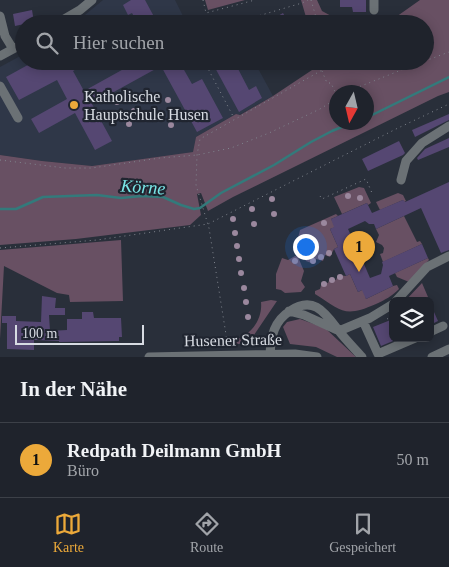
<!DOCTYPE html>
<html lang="de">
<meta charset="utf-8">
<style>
:root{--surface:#1f232c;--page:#272b34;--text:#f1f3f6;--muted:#a1a4a9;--line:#3c4048;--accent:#eca93a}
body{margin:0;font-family:Georgia,serif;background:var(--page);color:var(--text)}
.controls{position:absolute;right:15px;bottom:15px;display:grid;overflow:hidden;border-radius:8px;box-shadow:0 2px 12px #0003}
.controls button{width:45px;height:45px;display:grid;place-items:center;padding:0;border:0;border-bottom:1px solid var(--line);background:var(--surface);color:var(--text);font:25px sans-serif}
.compass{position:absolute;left:329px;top:85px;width:45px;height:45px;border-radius:50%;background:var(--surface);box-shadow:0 2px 12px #0003;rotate:188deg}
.scale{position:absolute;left:15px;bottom:12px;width:129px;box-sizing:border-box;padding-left:5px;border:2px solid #d7dbe2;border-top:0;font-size:14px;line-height:18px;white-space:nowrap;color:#d7dbe2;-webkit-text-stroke:4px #202530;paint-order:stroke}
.you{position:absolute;left:305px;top:246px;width:18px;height:18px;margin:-12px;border:4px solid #fff;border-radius:50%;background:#1a73e8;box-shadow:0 0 0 8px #1a73e833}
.badge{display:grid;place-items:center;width:32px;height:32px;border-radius:50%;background:var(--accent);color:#111;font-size:16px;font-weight:700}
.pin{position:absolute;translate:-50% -41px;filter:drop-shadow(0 1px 2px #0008)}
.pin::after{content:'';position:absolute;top:26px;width:18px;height:15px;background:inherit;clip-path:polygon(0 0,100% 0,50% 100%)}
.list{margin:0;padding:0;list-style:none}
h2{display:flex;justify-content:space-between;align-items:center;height:65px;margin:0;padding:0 20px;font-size:21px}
h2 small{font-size:16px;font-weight:400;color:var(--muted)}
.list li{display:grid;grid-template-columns:32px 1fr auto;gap:15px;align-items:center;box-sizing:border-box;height:75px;padding:0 20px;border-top:1px solid var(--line)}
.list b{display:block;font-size:19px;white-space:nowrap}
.list p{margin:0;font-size:16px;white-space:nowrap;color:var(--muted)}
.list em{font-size:16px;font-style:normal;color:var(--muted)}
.icon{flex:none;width:28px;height:28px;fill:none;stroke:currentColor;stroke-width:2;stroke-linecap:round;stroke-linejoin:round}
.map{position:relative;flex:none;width:449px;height:357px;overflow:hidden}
.search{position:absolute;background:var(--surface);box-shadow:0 2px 12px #0003;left:15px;right:15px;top:15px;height:55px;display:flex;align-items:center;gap:12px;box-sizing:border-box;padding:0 18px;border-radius:28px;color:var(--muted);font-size:19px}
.sheet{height:140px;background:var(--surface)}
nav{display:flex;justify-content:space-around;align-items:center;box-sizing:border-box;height:70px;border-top:1px solid var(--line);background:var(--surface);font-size:14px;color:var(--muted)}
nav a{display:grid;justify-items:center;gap:2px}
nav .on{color:var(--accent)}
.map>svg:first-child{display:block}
.built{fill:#2f3748}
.green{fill:#685063;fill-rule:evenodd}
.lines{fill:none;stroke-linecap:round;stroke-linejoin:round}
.stream{stroke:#337a7b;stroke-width:2.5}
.building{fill:#554772}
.path{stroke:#81868f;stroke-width:1;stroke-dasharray:1 4;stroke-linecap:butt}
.minor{stroke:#6b7175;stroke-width:9}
.tree{fill:#9b889e}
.poi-dot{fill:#eca93a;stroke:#202530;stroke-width:2}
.labels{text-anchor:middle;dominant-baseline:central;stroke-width:4.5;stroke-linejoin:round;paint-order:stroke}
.poi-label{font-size:16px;fill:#d7dbe2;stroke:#202530;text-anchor:start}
.street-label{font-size:16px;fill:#d7dbe2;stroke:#202530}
.water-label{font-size:18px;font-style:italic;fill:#7ae7e8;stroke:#202530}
</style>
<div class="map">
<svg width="449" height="357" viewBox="0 0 449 357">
<rect width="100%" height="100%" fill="#292f3a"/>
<path class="built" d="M103,0H175L187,24H74Z
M24,54V61H254L273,96L239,115L236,114L196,137L193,152L92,166L42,161L0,155V67Z"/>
<path class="green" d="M205,0H245L208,10Z
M301,0H317L322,11L346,24H308Z
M420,0H449V92L438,96L233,197L208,211L201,193L197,194L201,215L190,225L76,239L0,245V155L42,161L92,166L193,152L196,137L236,114L240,115L273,96L321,64L320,61H425V24H386ZM336,92H366V122H336Z
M359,187L364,188L371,203L368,205L367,203L342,214L334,197Z
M398,193L403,195L406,201L404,202L403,200L380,210L376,202Z
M336,214L338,216L331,219L336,227L330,229L338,247L334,249L330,257L325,255L323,261L316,259L314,264L306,261L297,242L300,230Z
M404,216L417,242L420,241L422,244L383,262L380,254L383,253L384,248L382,245L376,242L379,235L376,229Z
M121,240L123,301L70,302L69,295L57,293L4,266L0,339V250Z
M295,256L298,257L304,271L301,281L305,287L301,292L285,293L281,290L276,289V274L282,258L288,260Z
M428,258L429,260L409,282L397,277L395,273Z
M350,274L358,292L364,289L366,299L393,286L397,285L399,289C392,296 385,300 376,304C344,318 342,311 315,294V291L320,289L322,282L328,283L330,278L336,280L338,275L346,276Z
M422,283L428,297L418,301H405Z
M271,300L277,301L254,335L252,334L245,343L231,345L230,341C248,339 263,321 261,302Z
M300,319L325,328L356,357H337L316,347L290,344L283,327L287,322Z"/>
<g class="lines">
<path class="stream" d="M366,118L449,77
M0,209H16L43,197L97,195L121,198L142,196L163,197L181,205L194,209L200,208L221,193L274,165L311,142L332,131L354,122"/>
</g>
<path class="building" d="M131,0H145L158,24H138L132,13L128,15L123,5Z
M340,0H366V12H353L352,7H340Z
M32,10L34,22L15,26L13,14Z
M283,13L289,24H264Z
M35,61H91L73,71L84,91L138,61H179L192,84L202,79L223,118L197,132L161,66L92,104L112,141L95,150L75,113L39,133L31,119L67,99L57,80L19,100L6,77Z
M219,61H234L249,90L256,86L262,98L239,112L213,64Z
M449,114V120L415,137L412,130Z
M449,138V147L418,160L417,158L425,149Z
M399,141L405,153L403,155L368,171L362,159Z
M449,182V250L441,253L421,208L376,229L374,224H369L365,221L348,229L358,250L362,252L361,257L370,278L381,274L383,265L382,262L422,244L428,258L389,276L393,286L366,299L362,290L358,292L350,274L346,276L334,249L338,247L330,229L334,227L331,219L367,203L372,213L403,200L405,202Z
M42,296L56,298L55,308H65V315H49L50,331L67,330V319H82V312H93L94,318H121L122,337H119V341L59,342V341L34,340V350L7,349V323H2V316H16V321L41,322Z
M430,303L438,321L430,325Z
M393,319V341L381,346L373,327Z"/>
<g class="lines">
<path class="path" d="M203,0L206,13L255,0
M311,0L318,24
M231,24L302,3L308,0
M204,61L234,118
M425,61L449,52
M322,71L327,83H331L336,94
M346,92L424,61
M0,160L65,168H92L160,158L197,155L231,148L269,133L320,109L336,99
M320,196L322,199L366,179L372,193
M0,248L97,240L208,224L398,128L449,104
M387,319L393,316
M228,347L209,228L196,185L197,155L200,139L324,69L327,65V61"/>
<path class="minor" d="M374,0V10
M0,16L5,36L13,49
M56,24L80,10L92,0
M0,56L24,43
M0,86L18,118
M401,180L406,161L422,143L449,126
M396,301L427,267L449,256
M289,311L304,315L337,330
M363,321L378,354L415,338
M339,331L370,318L393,304
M430,332L443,326
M270,354C271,336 274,321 290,311C314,295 325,313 339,331C346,340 354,348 362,357
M149,357L295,354L317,357
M432,357L449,349"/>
</g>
<g class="tree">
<circle cx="144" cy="97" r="3"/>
<circle cx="168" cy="100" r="3"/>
<circle cx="117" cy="102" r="3"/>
<circle cx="134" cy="111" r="3"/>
<circle cx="124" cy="116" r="3"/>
<circle cx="129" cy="124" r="3"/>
<circle cx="171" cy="125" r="3"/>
<circle cx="348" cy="196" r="3"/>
<circle cx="360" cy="198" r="3"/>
<circle cx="272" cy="199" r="3"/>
<circle cx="252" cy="209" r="3"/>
<circle cx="274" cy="214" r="3"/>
<circle cx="233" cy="219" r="3"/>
<circle cx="324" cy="223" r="3"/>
<circle cx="254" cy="224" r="3"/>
<circle cx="235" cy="233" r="3"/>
<circle cx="237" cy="246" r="3"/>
<circle cx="329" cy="253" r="3"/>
<circle cx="321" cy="257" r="3"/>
<circle cx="239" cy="259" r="3"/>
<circle cx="295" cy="261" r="3"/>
<circle cx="313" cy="261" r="3"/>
<circle cx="241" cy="273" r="3"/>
<circle cx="340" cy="277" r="3"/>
<circle cx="332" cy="280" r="3"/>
<circle cx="324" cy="284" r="3"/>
<circle cx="244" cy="288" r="3"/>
<circle cx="246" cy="302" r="3"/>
<circle cx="248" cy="317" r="3"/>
</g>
<circle class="poi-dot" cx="74" cy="105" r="5"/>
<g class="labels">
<g class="poi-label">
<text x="84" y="96">Katholische<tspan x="84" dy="18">Hauptschule Husen</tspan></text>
</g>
<g class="street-label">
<text transform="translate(233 340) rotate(-1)">Husener Straße</text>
</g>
<g class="water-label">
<text transform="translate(143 187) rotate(4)">Körne</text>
</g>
</g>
</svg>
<div class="controls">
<button><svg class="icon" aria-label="layers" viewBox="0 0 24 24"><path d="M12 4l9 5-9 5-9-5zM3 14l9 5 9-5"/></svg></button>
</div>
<svg class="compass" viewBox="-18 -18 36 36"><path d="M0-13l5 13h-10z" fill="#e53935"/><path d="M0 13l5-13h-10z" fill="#a1a4a9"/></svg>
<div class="scale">100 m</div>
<div class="you"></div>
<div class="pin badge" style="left:359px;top:272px">1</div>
<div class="search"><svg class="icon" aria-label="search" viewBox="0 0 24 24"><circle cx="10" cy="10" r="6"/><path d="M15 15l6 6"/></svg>Hier suchen</div>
</div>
<section class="sheet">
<h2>In der Nähe<small></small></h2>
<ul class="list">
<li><span class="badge">1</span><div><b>Redpath Deilmann GmbH</b><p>Büro</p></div><em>50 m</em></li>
</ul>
</section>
<nav>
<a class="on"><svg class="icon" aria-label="map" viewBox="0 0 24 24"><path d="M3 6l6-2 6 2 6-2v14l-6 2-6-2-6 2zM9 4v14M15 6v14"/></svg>Karte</a>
<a><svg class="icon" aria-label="directions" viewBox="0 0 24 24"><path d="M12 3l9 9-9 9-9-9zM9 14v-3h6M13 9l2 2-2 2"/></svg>Route</a>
<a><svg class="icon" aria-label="saved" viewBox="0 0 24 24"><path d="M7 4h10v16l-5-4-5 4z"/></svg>Gespeichert</a>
</nav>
